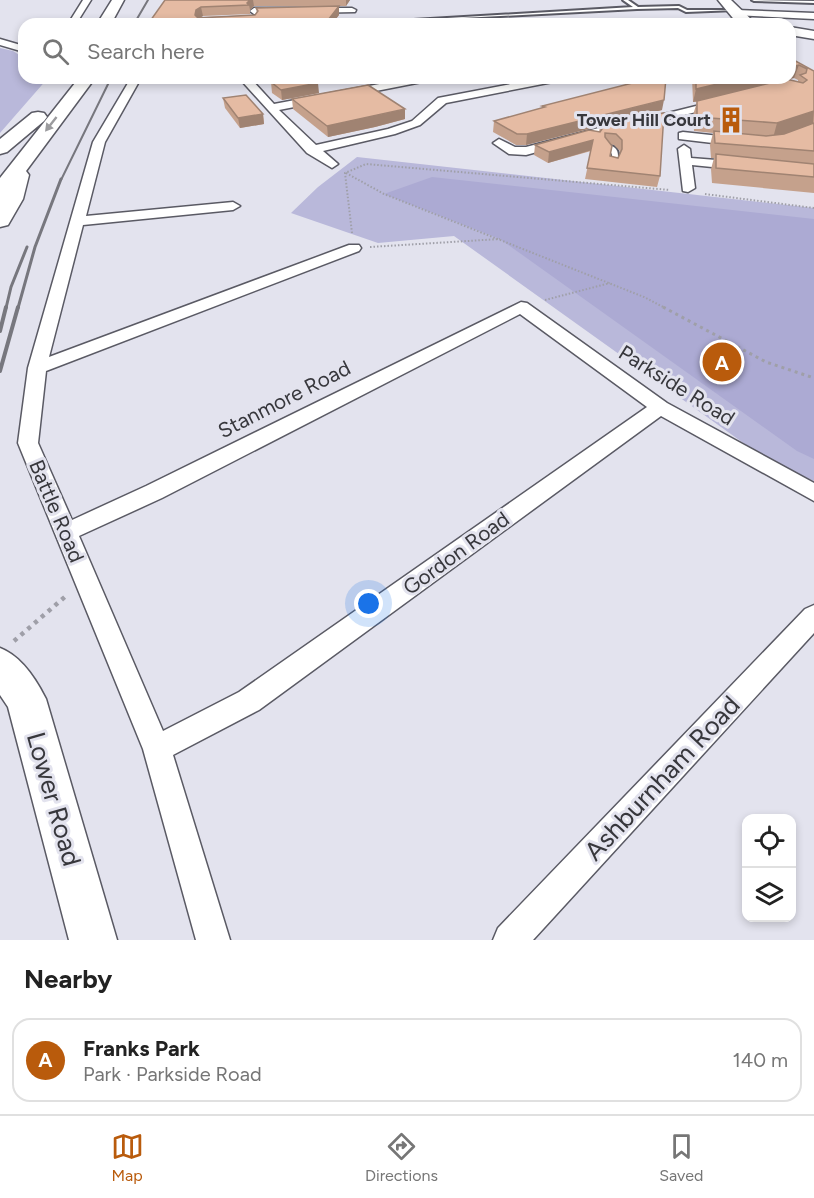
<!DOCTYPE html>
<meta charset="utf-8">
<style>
:root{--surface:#fff;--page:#f2f2f2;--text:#222;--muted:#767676;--line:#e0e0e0;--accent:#b95b0c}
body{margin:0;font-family:Figtree,sans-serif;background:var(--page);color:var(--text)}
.controls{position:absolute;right:18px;bottom:18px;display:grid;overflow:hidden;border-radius:12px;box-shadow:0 3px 9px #0003}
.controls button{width:54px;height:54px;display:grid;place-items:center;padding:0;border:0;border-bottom:2px solid var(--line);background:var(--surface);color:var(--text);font:30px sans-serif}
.you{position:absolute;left:369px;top:604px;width:21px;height:21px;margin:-15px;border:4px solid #fff;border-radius:50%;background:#1a73e8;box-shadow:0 0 0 9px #1a73e833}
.badge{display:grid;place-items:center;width:39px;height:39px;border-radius:50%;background:var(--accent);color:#fff;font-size:20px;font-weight:700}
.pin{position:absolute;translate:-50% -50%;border:3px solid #fff;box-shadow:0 2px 6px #0006}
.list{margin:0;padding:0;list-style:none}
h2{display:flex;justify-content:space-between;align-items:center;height:78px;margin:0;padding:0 24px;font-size:26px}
h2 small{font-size:20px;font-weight:400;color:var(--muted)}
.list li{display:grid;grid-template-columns:39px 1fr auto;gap:18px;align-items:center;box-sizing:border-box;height:84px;margin:0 12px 12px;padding:0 12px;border:2px solid var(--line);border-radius:18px}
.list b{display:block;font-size:22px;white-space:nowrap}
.list p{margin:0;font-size:20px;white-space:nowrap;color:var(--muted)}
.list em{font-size:20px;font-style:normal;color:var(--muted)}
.icon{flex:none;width:33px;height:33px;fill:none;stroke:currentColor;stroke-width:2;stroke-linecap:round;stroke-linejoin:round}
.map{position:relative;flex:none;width:814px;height:940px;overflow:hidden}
.search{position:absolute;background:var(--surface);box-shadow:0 3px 9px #0003;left:18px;right:18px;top:18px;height:66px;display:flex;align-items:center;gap:15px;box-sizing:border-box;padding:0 21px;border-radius:18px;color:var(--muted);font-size:22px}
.sheet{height:174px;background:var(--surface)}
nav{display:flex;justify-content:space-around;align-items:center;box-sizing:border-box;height:84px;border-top:2px solid var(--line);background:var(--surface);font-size:16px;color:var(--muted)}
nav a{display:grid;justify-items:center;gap:3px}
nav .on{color:var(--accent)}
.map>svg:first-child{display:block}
.green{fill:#b9b8da}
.forest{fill:#acaad3}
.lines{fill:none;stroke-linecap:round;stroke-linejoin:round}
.service-casing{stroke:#5a5a64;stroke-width:4}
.minor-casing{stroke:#5a5a64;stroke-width:3}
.secondary-casing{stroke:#5a5a64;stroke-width:3}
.primary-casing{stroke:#5a5a64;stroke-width:3}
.path-far2{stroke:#9f9fa8;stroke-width:2;stroke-dasharray:1.5 2;stroke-linecap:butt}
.path-far1{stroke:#9f9fa8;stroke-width:3;stroke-dasharray:3 4;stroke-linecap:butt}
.path{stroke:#9f9fa8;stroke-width:4.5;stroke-dasharray:4 5;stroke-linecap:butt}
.service{fill:#fff;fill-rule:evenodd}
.minor{fill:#fff;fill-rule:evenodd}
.secondary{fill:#fff;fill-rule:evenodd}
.primary{fill:#fff;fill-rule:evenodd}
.rail-far2{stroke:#77777e;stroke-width:2}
.rail-far1{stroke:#77777e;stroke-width:3}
.rail{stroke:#77777e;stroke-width:4}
.wall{fill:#c5a18c;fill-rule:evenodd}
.shaded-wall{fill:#a08372}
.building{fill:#e5bba3;stroke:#a08372;stroke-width:1.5;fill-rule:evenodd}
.oneway{fill:#9b9b9e}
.labels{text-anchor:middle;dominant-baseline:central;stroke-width:6;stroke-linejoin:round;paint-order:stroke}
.far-poi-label{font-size:18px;font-weight:bold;fill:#37373c;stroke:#e3e3ee;text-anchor:end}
.street-label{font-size:21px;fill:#37373c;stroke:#e3e3ee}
.near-street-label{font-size:26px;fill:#37373c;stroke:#e3e3ee}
</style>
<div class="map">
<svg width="814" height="940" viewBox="0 0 814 940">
<rect width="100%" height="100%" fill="#e3e3ee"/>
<path class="green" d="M0,48L13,51L24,58V78H48L0,133Z
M357,157L814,208V481L767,460L454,236L378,243L291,213L318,187Z"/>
<path class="forest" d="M432,177L814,219V459L797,451L500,239L384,194Z"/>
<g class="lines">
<g class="service-casing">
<path id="service" d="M623,0H628L638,7L679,6L687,10H736L686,12L678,8L637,9L346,24L633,7Z
M752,0L814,1V3L754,1Z
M605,145C620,145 620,156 615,167L610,166C613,156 614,153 605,147Z"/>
</g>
<g class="minor-casing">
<path id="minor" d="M83,0H91L76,24H68Z
M352,8L356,10L355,12L254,14L250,11L254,8Z
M736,10L814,13V19L733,15V11Z
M0,39L24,46V52L0,45Z
M131,78H141L105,142L86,216L233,202L240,206L233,210L83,225L49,357L349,245H359L361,248L359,251L46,371L38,443L72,520L146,486L521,302L527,303L667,403L814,483V501L661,416L259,710L173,755L230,940H196L143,749L18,443L28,368L93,142ZM520,314L647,407L239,692L163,731L79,536L162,498Z
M239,78H250L274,104L411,78H432L427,81L279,110L316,145L388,129L412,121L438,98L542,78H563L558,81L446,103L420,125L395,134L323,151L338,164L332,168L307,153Z
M303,78H326L321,81L285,87L280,84Z
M720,100L725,103L724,105L660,121L634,125L526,155L509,154L493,143L499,139L515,147H526L633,119L660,115Z
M683,132L738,138L744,142L738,146L679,139V133Z
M684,145L690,149L691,158L742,162L748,166L742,170L692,165L695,188L688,192L683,191L678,149Z
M814,605V633L533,940H493L498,928L805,609Z"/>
</g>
<g class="secondary-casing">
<path id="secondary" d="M0,648C21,656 36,679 46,699L117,940H69L8,707L0,695Z"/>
</g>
<g class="primary-casing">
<path id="primary" d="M112,0H124L111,24H97Z
M718,0H731L756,24L737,23Z
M790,27L814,31V39L790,35Z
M79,78H95L26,171L29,175L23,199L8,225L0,227V178Z
M38,112L44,113L47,117L44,121L7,152L0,154V139L32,113Z"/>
</g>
<path class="path-far2" d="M346,173L384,194L644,297L665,308
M705,194L814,208
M352,233L345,173L366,164L670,190
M370,247L500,239
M545,300L610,283"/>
<path class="path-far1" d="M663,307L766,362L814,378"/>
<path class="path" d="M14,641L67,595"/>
<use href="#service" class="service"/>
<use href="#minor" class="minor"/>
<use href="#secondary" class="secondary"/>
<use href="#primary" class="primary"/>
<path class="rail-far2" d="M134,24L148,0
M61,180L111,78"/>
<path class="rail-far1" d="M6,308L11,287L27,247
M18,308L35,247L61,179"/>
<path class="rail" d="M0,331L6,307
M0,371L18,307"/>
</g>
<path class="wall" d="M165,0H350L346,6H254L250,10V14L203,16L200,17L255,15L257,13L256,8L339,6V15L332,24H148Z
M790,58L814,71V193L712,183L711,169L714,158H711L710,145L713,133L694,131L693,115L697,102H693L692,78H790ZM794,78L798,80V82L789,79Z
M271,82L319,93L282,100L272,93Z
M223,98L263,114L264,124L240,128L225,108Z
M292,99L405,119L375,127L328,137L293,109Z
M542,106L662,110L526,145H516L493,132L494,121L542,108Z
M637,117L660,176L657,187L585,179L591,151L548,163L534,155L535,145L599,132L600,127ZM610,144L614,145L620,151V155L618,158L610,156Z"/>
<path class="shaded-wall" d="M250,0H253L254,6L250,10L249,5L247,3Z
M346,0H350L346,6Z
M339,6V15L332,24H325Z
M201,7L203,16L198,19L195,15L196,10Z
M799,65L794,78L693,102L696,89L743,78H790V67Z
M271,78H291L272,81Z
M318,83L319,93L282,100L281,90Z
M664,100L662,110L526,145L527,134Z
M405,109V119L375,127L328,137L327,126Z
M814,111L813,124L773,138L777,123Z
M263,114L264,124L240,128L238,118Z
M593,140L592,150L548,163L549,152Z"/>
<path class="building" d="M165,0H250L247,3L249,5L201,7L196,10L195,15L198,18L255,15L258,11L256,8L339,6L325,24H148Z
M790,58L814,71V111L777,123L697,117V101L786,79L803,83L807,80L800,75L806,73L807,69L799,65L790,67Z
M295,78H311L318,83L281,90L271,82Z
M652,78H666L664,100L527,134H517L494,121L545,107L542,106Z
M696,78H743L696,89Z
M368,85L405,109L327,126L292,99Z
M246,95L263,114L238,118L223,98Z
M664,113L660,176L587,168L593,140L549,152L535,145L589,130L600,132L602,129L600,127L637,117ZM605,133L616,134L622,140V149L618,158L610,156L612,146L605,137Z
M814,123V151L715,143L714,131L766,136L784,134Z
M716,154L814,164V177L716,168Z"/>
<defs><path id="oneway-solid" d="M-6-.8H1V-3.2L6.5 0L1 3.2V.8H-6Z" transform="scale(1.5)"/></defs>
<use class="oneway" href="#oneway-solid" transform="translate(51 124) rotate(128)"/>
<defs>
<g id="building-bare" transform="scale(2.07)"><path d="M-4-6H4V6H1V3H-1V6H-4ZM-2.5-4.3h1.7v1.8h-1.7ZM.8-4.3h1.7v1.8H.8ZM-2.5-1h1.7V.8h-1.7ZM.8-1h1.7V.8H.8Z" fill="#b95b0c" stroke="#e3e3ee" stroke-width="2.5" paint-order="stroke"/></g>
</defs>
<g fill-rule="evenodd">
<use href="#building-bare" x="731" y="120"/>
</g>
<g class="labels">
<g class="far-poi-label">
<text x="711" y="120">Tower Hill Court</text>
</g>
<g class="street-label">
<text transform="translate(677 385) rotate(32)">Parkside Road</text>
<text transform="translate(284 399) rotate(-27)">Stanmore Road</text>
<text transform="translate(57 511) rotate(67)">Battle Road</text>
<text transform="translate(456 553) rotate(-36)">Gordon Road</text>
</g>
<g class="near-street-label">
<text transform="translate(662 778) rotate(-47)">Ashburnham Road</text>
<text transform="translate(54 799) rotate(74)">Lower Road</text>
</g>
</g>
</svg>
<div class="controls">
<button><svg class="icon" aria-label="locate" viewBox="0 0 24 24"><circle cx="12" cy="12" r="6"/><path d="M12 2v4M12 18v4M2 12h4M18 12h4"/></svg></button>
<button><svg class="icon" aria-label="layers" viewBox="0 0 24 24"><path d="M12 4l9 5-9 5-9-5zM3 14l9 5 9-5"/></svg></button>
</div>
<div class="you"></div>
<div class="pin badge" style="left:722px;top:362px">A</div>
<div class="search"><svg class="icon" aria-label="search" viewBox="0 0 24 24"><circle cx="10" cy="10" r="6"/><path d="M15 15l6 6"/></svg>Search here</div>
</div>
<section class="sheet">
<h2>Nearby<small></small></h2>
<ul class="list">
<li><span class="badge">A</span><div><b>Franks Park</b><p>Park · Parkside Road</p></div><em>140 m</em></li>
</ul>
</section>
<nav>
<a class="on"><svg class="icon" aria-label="map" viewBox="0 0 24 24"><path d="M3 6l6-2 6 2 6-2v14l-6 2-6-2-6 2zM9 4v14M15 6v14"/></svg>Map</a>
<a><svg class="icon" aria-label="directions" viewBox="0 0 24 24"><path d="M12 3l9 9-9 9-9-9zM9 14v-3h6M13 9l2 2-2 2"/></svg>Directions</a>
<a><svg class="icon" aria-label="saved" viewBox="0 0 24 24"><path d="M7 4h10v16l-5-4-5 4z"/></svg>Saved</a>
</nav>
